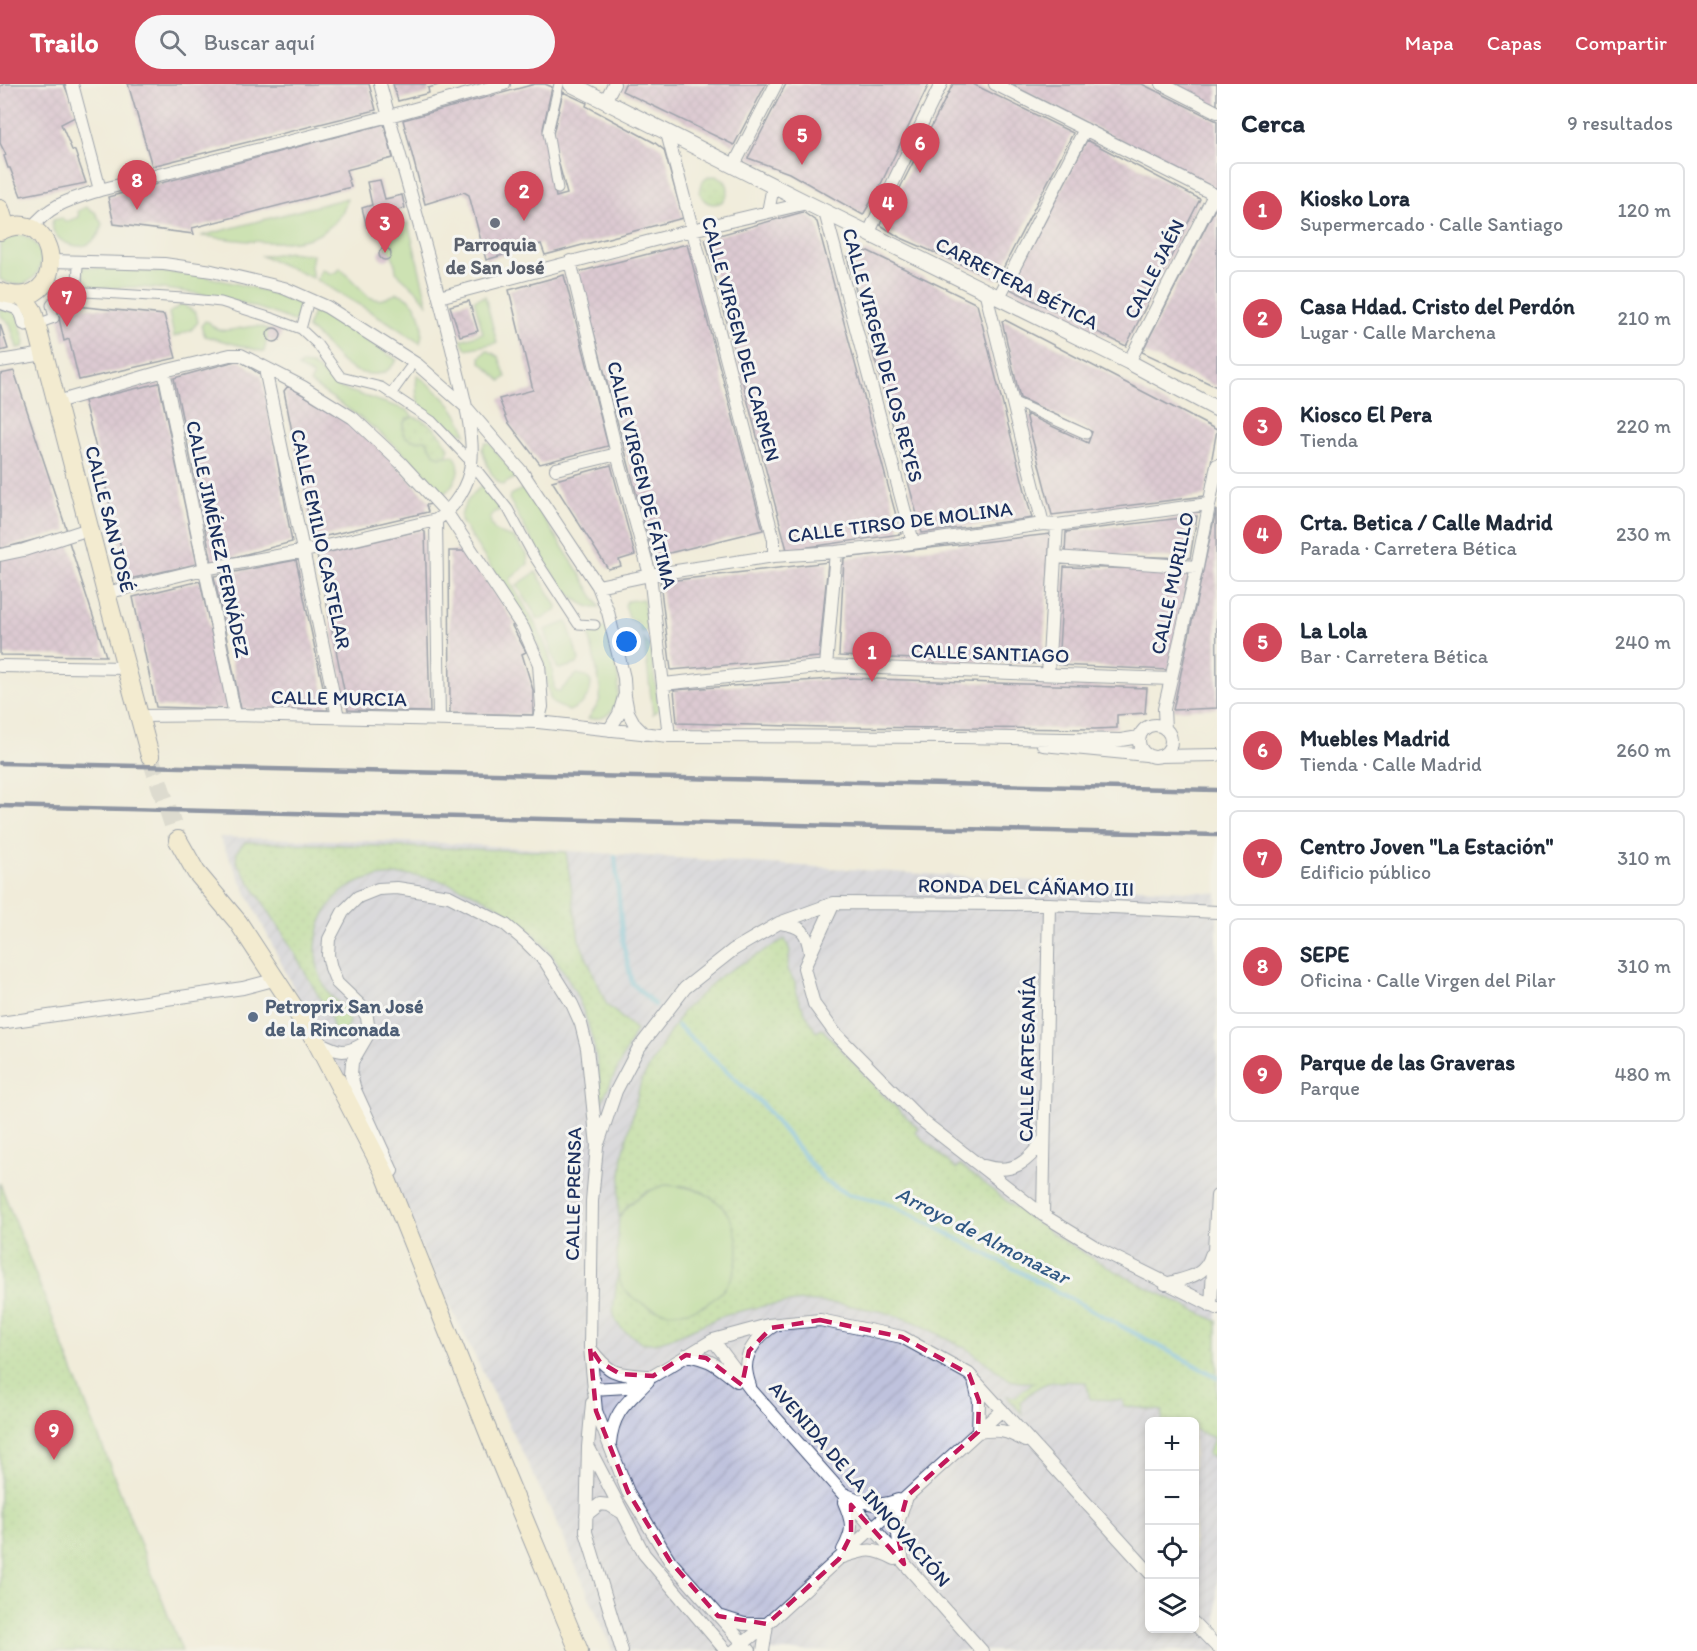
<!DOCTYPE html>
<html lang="es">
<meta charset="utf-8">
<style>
:root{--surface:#fff;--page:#f6f6f7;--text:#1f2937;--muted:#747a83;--line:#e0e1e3;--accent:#d1495b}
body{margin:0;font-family:Itim,sans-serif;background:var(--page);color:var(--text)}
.controls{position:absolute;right:18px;bottom:18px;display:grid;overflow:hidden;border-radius:9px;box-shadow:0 3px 9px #0003}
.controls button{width:54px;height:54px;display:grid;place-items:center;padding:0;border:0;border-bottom:2px solid var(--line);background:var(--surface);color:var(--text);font:30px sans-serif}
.you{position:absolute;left:627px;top:558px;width:21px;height:21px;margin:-15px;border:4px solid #fff;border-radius:50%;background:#1a73e8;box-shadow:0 0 0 9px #1a73e833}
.badge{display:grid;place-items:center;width:39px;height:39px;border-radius:50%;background:var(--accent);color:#fff;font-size:20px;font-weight:700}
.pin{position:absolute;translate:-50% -50px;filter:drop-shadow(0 2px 3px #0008)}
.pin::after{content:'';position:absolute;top:32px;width:21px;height:18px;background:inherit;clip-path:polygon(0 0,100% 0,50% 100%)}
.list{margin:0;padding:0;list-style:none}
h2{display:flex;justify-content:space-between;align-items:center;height:78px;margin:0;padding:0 24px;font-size:26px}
h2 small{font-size:20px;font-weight:400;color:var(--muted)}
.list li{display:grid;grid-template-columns:39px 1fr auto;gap:18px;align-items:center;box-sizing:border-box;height:96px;margin:0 12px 12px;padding:0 12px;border:2px solid var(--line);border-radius:9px}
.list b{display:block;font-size:22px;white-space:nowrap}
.list p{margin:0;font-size:20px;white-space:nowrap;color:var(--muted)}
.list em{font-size:20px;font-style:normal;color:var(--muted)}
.icon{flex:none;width:33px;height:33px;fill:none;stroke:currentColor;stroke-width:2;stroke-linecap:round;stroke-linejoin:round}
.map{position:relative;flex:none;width:1217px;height:1567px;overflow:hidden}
header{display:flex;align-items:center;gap:36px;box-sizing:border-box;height:84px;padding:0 30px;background:var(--accent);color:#fff}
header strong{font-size:28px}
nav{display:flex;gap:33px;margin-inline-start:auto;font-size:21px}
.search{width:420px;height:54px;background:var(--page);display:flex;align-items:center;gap:15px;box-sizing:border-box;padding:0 21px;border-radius:33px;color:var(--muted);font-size:22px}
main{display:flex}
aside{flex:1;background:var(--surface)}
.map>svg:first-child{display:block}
.industrial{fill:url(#industrial-furrows);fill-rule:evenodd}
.park{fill:url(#park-dots);stroke:#5e8270;stroke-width:1.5}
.garden{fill:#a2d483;stroke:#5e8270;stroke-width:1.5}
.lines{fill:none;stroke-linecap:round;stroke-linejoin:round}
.stream{stroke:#60b6dc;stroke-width:4.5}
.building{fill:url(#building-cross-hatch)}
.secondary-tunnel{stroke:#c6c6c1;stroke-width:18;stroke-dasharray:18 9;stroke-linecap:butt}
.pedestrian-casing{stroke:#3b4b71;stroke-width:11}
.minor-casing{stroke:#3b4b71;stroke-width:14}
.tertiary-casing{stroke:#3b4b71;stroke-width:17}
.secondary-casing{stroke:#3b4b71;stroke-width:20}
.pedestrian{stroke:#fff;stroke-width:9}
.minor{stroke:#fff;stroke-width:12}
.tertiary{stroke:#fff;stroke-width:15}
.secondary{stroke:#f6e9c3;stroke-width:18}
.rail{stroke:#1b2f5e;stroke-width:4.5}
.marked{fill:none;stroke:#c2185b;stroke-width:4.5;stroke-dasharray:12 8;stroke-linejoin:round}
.worship-dot{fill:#6b7280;stroke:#f6f6f2;stroke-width:2}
.service-dot{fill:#5c6f8a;stroke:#f6f6f2;stroke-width:2}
.labels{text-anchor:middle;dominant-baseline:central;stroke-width:6;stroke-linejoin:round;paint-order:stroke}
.worship-label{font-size:20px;font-weight:bold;fill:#5b616d;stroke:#f6f6f2}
.street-label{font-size:20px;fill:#1b2f5e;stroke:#f6f6f2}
.service-label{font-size:20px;font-weight:bold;fill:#4e5e75;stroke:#f6f6f2;text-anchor:start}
.water-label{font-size:21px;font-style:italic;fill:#305884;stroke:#f6f6f2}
</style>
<header>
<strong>Trailo</strong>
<div class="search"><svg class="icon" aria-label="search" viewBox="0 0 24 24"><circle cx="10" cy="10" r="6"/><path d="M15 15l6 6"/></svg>Buscar aquí</div>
<nav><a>Mapa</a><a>Capas</a><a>Compartir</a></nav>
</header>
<main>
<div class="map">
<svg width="1217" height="1567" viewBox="0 0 1217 1567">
<defs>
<pattern id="industrial-furrows" width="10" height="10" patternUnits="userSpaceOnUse" patternTransform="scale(1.5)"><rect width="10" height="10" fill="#bfc2dd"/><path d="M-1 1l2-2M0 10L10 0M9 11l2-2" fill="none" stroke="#a4a7c0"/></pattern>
<pattern id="park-dots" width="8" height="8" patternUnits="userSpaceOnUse" patternTransform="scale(1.5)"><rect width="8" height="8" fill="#a2d483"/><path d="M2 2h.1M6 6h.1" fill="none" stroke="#8bb674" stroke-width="1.8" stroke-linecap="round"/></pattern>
<pattern id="building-cross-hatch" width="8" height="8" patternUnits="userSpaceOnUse" patternTransform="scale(1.5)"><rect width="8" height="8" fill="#c49fc7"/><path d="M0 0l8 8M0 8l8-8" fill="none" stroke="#9e82a5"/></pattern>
</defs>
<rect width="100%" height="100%" fill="#f6f6f2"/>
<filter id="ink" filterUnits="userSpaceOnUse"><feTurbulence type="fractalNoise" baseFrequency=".0167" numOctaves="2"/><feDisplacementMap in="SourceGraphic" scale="12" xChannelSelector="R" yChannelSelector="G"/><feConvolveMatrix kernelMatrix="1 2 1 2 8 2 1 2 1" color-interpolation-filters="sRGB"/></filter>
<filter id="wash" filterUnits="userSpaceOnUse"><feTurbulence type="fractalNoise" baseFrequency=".008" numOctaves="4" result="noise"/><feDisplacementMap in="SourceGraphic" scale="24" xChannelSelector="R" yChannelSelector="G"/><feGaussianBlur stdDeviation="1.35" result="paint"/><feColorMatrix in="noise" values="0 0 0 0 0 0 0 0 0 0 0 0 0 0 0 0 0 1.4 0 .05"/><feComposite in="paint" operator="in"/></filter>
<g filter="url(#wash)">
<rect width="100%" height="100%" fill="#f1ecda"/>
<path class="industrial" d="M219,753L447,759L1217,809V1567H613L555,1435ZM1150,1338H1194V1544H1150Z"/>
<path class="park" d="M700 106a14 14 0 1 1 28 0a14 14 0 1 1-28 0Z
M413,333C429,336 442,350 449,364L447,370L440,373L435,371L426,356C412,358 398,354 405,337Z
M245,758L566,768L579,856L607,921L636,946L601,1019C598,928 558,847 473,809C451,799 427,791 403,791C377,791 350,796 333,817C312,844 310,882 330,911C335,917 345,923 348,931C350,937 348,943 345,949L337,953L330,952L333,943L331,934L281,846L236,777L237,767Z
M785,855L790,867L787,886L795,898L796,909L801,921L816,948L822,945L882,1010L918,1044L915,1048L956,1085L960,1081C983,1099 1006,1117 1029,1134C1087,1175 1152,1207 1217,1237V1368L1212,1374L1207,1370L1214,1354L1195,1346L1194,1338L1162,1337L1163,1327L1124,1322L1122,1316L1090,1315L1086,1298C1053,1297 1045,1294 1020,1318L1022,1330L1007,1312L1015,1313L1033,1298H1019L1010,1296L969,1266L915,1238L884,1228L841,1220L803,1217L764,1222L727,1230L669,1255L656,1259H643L624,1247L616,1238L613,1227L618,1187L622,1201L629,1210L641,1219L655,1226L704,1222L724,1205L737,1154L727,1129L719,1120L703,1108L685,1102H664L645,1108L628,1121L619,1134L618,1122L623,1070L641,997L670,948L683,927L720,892Z
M0,1099L182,1567H0Z"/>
<path class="garden" d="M347,114C346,124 341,132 334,139C327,145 319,152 310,154C282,163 231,155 201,152Z
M86,123L95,128L102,140C95,178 46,160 53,136L62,134L65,138L79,133L78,127Z
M408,138L428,221L418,208L396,188C396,181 392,165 385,164L395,148Z
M20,150C61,163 36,218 0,195V156L3,153Z
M290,168L313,171L311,183L313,194L262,172Z
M83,183L196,190L266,207L301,220L295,238C245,216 191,206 137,203C130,203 94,205 92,203C85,199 82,190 83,183Z
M340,184L369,213C382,219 387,213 398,209C420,217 426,239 420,259L388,238L317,196L322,185L331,190L337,188Z
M485,212L497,259L466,265L461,256L483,249L474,216Z
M182,220L196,229L198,238L191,246L174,253L169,229Z
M0,224L17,229L25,258L23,263L17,264L10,240L0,231Z
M314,226L346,243L397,276C389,287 383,291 370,290C339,289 330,258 307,244Z
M205,237L209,238C223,259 252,232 269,247L264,268L205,252L201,242Z
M487,266L499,273L506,293L501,297L481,278L480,273Z
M301,280L312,281L340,304L407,326L413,333L407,334L403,340V350C410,358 417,357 426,356L435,371L440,373L453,371C466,382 453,405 441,411C407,365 357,330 310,299L313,292L298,283Z
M417,291C437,306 460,325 466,350C451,346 426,334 419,319C415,310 416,300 417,291Z
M485,359H489L492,362L516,393L503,401C491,396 486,377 482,365Z
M483,401L486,402C492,410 498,417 499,427L494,428L490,434C492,450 501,450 514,454L527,470L528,480L511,494V499C530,532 555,565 554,605L556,607H560L577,590L586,592L591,598C591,613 583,621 569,627L554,620L550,614L543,574L531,545L461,437C460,424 472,409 483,401Z
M524,404L582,493L600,524C564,529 524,441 509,415L510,411Z
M536,488L557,522V525L542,535H538L517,501Z
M643,515L648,547L641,548L638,539L629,534L625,521L627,517Z
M567,538L579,576L577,580L560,585L557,584L545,546Z
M608,543C612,564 630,617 607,631C602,635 594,635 588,635C592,628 599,621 600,614C603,599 587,553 590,549C594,543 602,544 608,543Z
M644,555L650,563L659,625L653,630Z
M665,1101C691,1102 717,1109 730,1134C759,1190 703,1248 647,1222C638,1218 627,1210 622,1202C614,1187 618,1151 619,1134C631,1116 644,1108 665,1101Z"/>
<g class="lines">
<path class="stream" d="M615,772L623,859L632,899L655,921
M678,942L762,1020L824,1096L847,1110L884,1118L913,1131L1217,1293"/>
</g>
<g id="blocks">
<path class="building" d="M5,0H64L77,32L61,40L72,66L75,67L86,99L21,112L10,84H8L4,72L6,71L0,59V2Z
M128,0H369L376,26L152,82Z
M393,0H439V1L428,4L429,9L398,17Z
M535,0H545L552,3L543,45L556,113L567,110L552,54L563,8L587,19L586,22L655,59L664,66L683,134L545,171L541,160L486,176L469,111L464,108L425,120L403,36Z
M625,0H766L734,61L622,7Z
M786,0H929L879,104L863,131L789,89L748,74Z
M953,0H973L1073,49L997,196L899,153L879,140L896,112Z
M1010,0H1142L1217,37V105Z
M1170,0H1217V24Z
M384,40L393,74L346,86L351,103L192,144L194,150L114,140L108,113Z
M1087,56L1200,115L1126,262L1010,205Z
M380,96L385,115L402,111L405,124L395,127L397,136L367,143L362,124L372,121L367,98Z
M1217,121V303L1142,268Z
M803,128L817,138L901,450L787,466L705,155Z
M687,160L763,446L653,473L578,188Z
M379 170a6 6 0 1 1 12 0a6 6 0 1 1-12 0Z
M868,167L977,220L1032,434L922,449L847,173Z
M564,191L608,362L540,380L508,338L499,315L533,306L509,206Z
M469,217L478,247L460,252L450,222Z
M56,220L164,231L176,274L79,296L69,255L64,257Z
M1005,236L1217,346L1205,412L1052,431L1026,330L1088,359L1092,348L1020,314L1002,237Z
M0,240L8,265L0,267Z
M267 251a7 7 0 1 1 14 0a7 7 0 1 1-14 0Z
M239,276L262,292L292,458L212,479L174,294Z
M14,287L67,447L0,465V290Z
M159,299L197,480L129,495L84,317Z
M288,302L349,338L384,367L432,420L426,421L428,428L313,455L284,307Z
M611,381L635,471L619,476L621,482L608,485L552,397Z
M1216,426L1217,624L1173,626Z
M1197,432L1190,474L1065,470L1066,448Z
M422,446L425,448L430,628L348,626L317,471Z
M1050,450L1043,580L839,572L844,474Z
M69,458L106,572L0,571V476Z
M449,467H466L516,541L512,542L526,568L522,570L533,606V631L450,629Z
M296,476L328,626L241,625L214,492Z
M828,478L819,573L671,586L660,498Z
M1064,483L1189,486L1169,586L1058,581Z
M200,497L228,625L156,623L133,513Z
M846,594L1147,604L1145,629L1117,631V644L1095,645L824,643L677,639L674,606Z"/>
</g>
</g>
<g filter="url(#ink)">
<use href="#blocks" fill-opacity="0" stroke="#3b4b71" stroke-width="1.5"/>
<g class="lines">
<path class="secondary-tunnel" d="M150,672L178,756"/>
<g class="pedestrian-casing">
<path id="pedestrian" d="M558,105L548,48L559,0
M76,211L78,183
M0,220C16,227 19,222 23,241L26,242
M307,223L301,245L317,260L341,293L381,303L432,337L467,374
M40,239L54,234L51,221L55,215L86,208L183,214L221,218L272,234L301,245
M391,310L409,285
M1012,317L1086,350
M477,386L508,425L533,471L578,540L595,541"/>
</g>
<g class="minor-casing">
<path id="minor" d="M72,0L100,106
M995,0L1217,112
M1162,0L1217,28
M605,17L614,0
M667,49L774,456V472
M734,81L776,0
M768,128L773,102
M825,128L913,458
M31,145C50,120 72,115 100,106L389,32L504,0
M869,148L941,0
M52,177L164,180L212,187L284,204L327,223L418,281L466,323L522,388L598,502L608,528L624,594L625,612L628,628L635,641L644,650
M570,177L617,370L650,491L669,652
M985,206L1043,440
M439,213L692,146L807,119
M999,213L1085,45
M0,277L44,270
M1129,278L1214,111
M265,285L338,633
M164,287L235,631
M57,318L164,287L230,271H241L303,303L353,334L401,379L447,429L523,544L539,580L542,623L538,638
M556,385L617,370
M436,436L439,636
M0,471L24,466L89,445
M1055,473L1197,483
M598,502L650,491L774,472L836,468L891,462L1043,440L1057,441L1208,420
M106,509L204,485L305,467L436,436C454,425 469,401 471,380C475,348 462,308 455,277C433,184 405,92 380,0
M0,582L127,584
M826,582L836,468
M1048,590L1057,441
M664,600L826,582L1171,595
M139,632L235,631L538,638L669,652L961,653L1121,656L1139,653
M1139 657a16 16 0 1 1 32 0a16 16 0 1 1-32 0Z
M1165,645L1164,625L1197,483L1217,381
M609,646L619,630L624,613
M1043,661L1146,671
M1159,672L1217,671
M1217,828L1049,820L834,819L804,884L814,920L835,949L920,1035L1043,1131L1102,1167L1217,1224
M780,839C802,842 807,847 810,869
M0,939L243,904L277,895
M316,957C335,966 342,972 361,961
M599,1057L616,1007L638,965L685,904L733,866L779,839L834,819
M984,1082C1013,1091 1028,1078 1044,1055
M392,1087L355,1006L351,991L352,978L369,949L367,933L360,921L337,899L331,884L328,871L329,855L343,828L358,813L378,805L397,804L449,812L506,841L526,858L545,877L572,920L581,940L587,964L597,1062L592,1117L590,1263L596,1327L628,1408L670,1477L750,1567
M1043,1131L1049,820
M1165,1200C1184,1194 1205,1194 1211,1171
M1211,1222L1217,1112
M713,1256L751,1306L982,1567
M590,1264C610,1291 616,1290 648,1292
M686,1271C714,1276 715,1281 737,1297
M974,1296L979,1317L978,1348C999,1345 1006,1346 1025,1357
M750,1302C748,1296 746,1289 746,1283C746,1266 761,1249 775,1241
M593,1305L627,1303L653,1292L713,1256L768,1241L820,1236L902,1253L969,1290L1150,1489
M592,1319L588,1363L586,1448L622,1567
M610,1359C613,1327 627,1319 648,1297
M589,1364L644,1470L726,1567
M844,1410C863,1418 877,1425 898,1416
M586,1431L600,1420L609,1421L621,1428
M843,1466C854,1446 853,1439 844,1418
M843,1473C867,1465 872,1463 895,1475
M903,1477C897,1450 894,1443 906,1416
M722,1533L744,1540H767L763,1567
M1194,1539L1217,1563
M734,1567L767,1540L1002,1326"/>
</g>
<g class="tertiary-casing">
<path id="tertiary" d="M571,0L807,119L1129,278L1217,325"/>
</g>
<g class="secondary-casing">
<path id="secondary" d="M0,125L6,144
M0,147C60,116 73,233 0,208
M23,212L33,227L106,509L150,672
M178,756L196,788L238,838L316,957L384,1088L499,1375L579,1567"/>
</g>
<use href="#pedestrian" class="pedestrian"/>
<use href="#minor" class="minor"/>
<use href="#tertiary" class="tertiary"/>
<use href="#secondary" class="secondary"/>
<path class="rail" d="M0,679L1217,706
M0,722L1217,751"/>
</g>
</g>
<path d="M0 0H1217V1567H0ZM820,1236L902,1253L969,1290L979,1317L978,1348L907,1412L897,1449L904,1480L851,1421V1451L839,1475L767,1540L718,1532L670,1477L628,1408L596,1327L590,1263L600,1278L620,1290L653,1292L686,1271L706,1274L742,1301L749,1267L771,1244Z" fill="#f1ecda" fill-opacity=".55" fill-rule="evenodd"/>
<path class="marked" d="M820,1236L902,1253L969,1290L979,1317L978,1348L907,1412L897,1449L904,1480L851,1421V1451L839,1475L767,1540L718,1532L670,1477L628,1408L596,1327L590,1263L600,1278L620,1290L653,1292L686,1271L706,1274L742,1301L749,1267L771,1244Z"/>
<circle class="worship-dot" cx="495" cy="139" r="6"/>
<circle class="service-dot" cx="253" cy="933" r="6"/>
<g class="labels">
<g class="worship-label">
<text x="495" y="160">Parroquia<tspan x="495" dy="23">de San José</tspan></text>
</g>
<g class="street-label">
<text transform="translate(1154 185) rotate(-63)">CALLE JAÉN</text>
<text transform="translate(1017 199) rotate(27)">CARRETERA BÉTICA</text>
<text transform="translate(741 255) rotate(75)">CALLE VIRGEN DEL CARMEN</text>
<text transform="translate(883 271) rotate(75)">CALLE VIRGEN DE LOS REYES</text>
<text transform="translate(642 391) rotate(76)">CALLE VIRGEN DE FÁTIMA</text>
<text transform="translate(110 435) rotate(76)">CALLE SAN JOSÉ</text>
<text transform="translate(900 438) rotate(-7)">CALLE TIRSO DE MOLINA</text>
<text transform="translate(218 455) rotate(78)">CALLE JIMÉNEZ FERNÁDEZ</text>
<text transform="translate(321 455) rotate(78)">CALLE EMILIO CASTELAR</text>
<text transform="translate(1172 499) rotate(-78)">CALLE MURILLO</text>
<text transform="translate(990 569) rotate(2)">CALLE SANTIAGO</text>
<text transform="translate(339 614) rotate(1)">CALLE MURCIA</text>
<text transform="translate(1026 803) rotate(1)">RONDA DEL CÁÑAMO III</text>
<text transform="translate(1027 975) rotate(-89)">CALLE ARTESANÍA</text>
<text transform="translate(573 1110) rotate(-89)">CALLE PRENSA</text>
<text transform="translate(860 1400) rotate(49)">AVENIDA DE LA INNOVACIÓN</text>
</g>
<g class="service-label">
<text x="265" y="922">Petroprix San José<tspan x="265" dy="23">de la Rinconada</tspan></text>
</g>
<g class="water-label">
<text transform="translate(983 1151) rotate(27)">Arroyo de Almonazar</text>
</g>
</g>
</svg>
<div class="controls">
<button>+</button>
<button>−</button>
<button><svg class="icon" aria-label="locate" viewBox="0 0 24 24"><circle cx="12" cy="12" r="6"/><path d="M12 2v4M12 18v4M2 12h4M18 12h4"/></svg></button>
<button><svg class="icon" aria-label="layers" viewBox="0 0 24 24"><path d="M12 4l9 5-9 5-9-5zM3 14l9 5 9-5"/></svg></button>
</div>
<div class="you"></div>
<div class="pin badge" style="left:872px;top:598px">1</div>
<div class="pin badge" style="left:524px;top:137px">2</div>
<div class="pin badge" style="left:385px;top:169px">3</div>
<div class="pin badge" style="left:888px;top:149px">4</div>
<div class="pin badge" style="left:802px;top:81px">5</div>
<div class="pin badge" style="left:920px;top:89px">6</div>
<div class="pin badge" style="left:67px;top:243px">7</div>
<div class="pin badge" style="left:137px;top:126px">8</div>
<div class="pin badge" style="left:54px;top:1376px">9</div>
</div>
<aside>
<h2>Cerca<small>9 resultados</small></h2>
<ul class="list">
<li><span class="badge">1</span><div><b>Kiosko Lora</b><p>Supermercado · Calle Santiago</p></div><em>120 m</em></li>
<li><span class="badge">2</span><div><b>Casa Hdad. Cristo del Perdón</b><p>Lugar · Calle Marchena</p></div><em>210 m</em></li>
<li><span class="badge">3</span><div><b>Kiosco El Pera</b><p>Tienda</p></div><em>220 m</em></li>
<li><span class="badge">4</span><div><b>Crta. Betica / Calle Madrid</b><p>Parada · Carretera Bética</p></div><em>230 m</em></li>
<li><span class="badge">5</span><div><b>La Lola</b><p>Bar · Carretera Bética</p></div><em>240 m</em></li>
<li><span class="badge">6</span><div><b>Muebles Madrid</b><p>Tienda · Calle Madrid</p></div><em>260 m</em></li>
<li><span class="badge">7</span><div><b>Centro Joven &quot;La Estación&quot;</b><p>Edificio público</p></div><em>310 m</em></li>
<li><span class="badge">8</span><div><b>SEPE</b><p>Oficina · Calle Virgen del Pilar</p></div><em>310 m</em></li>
<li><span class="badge">9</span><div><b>Parque de las Graveras</b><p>Parque</p></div><em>480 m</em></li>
</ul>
</aside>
</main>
